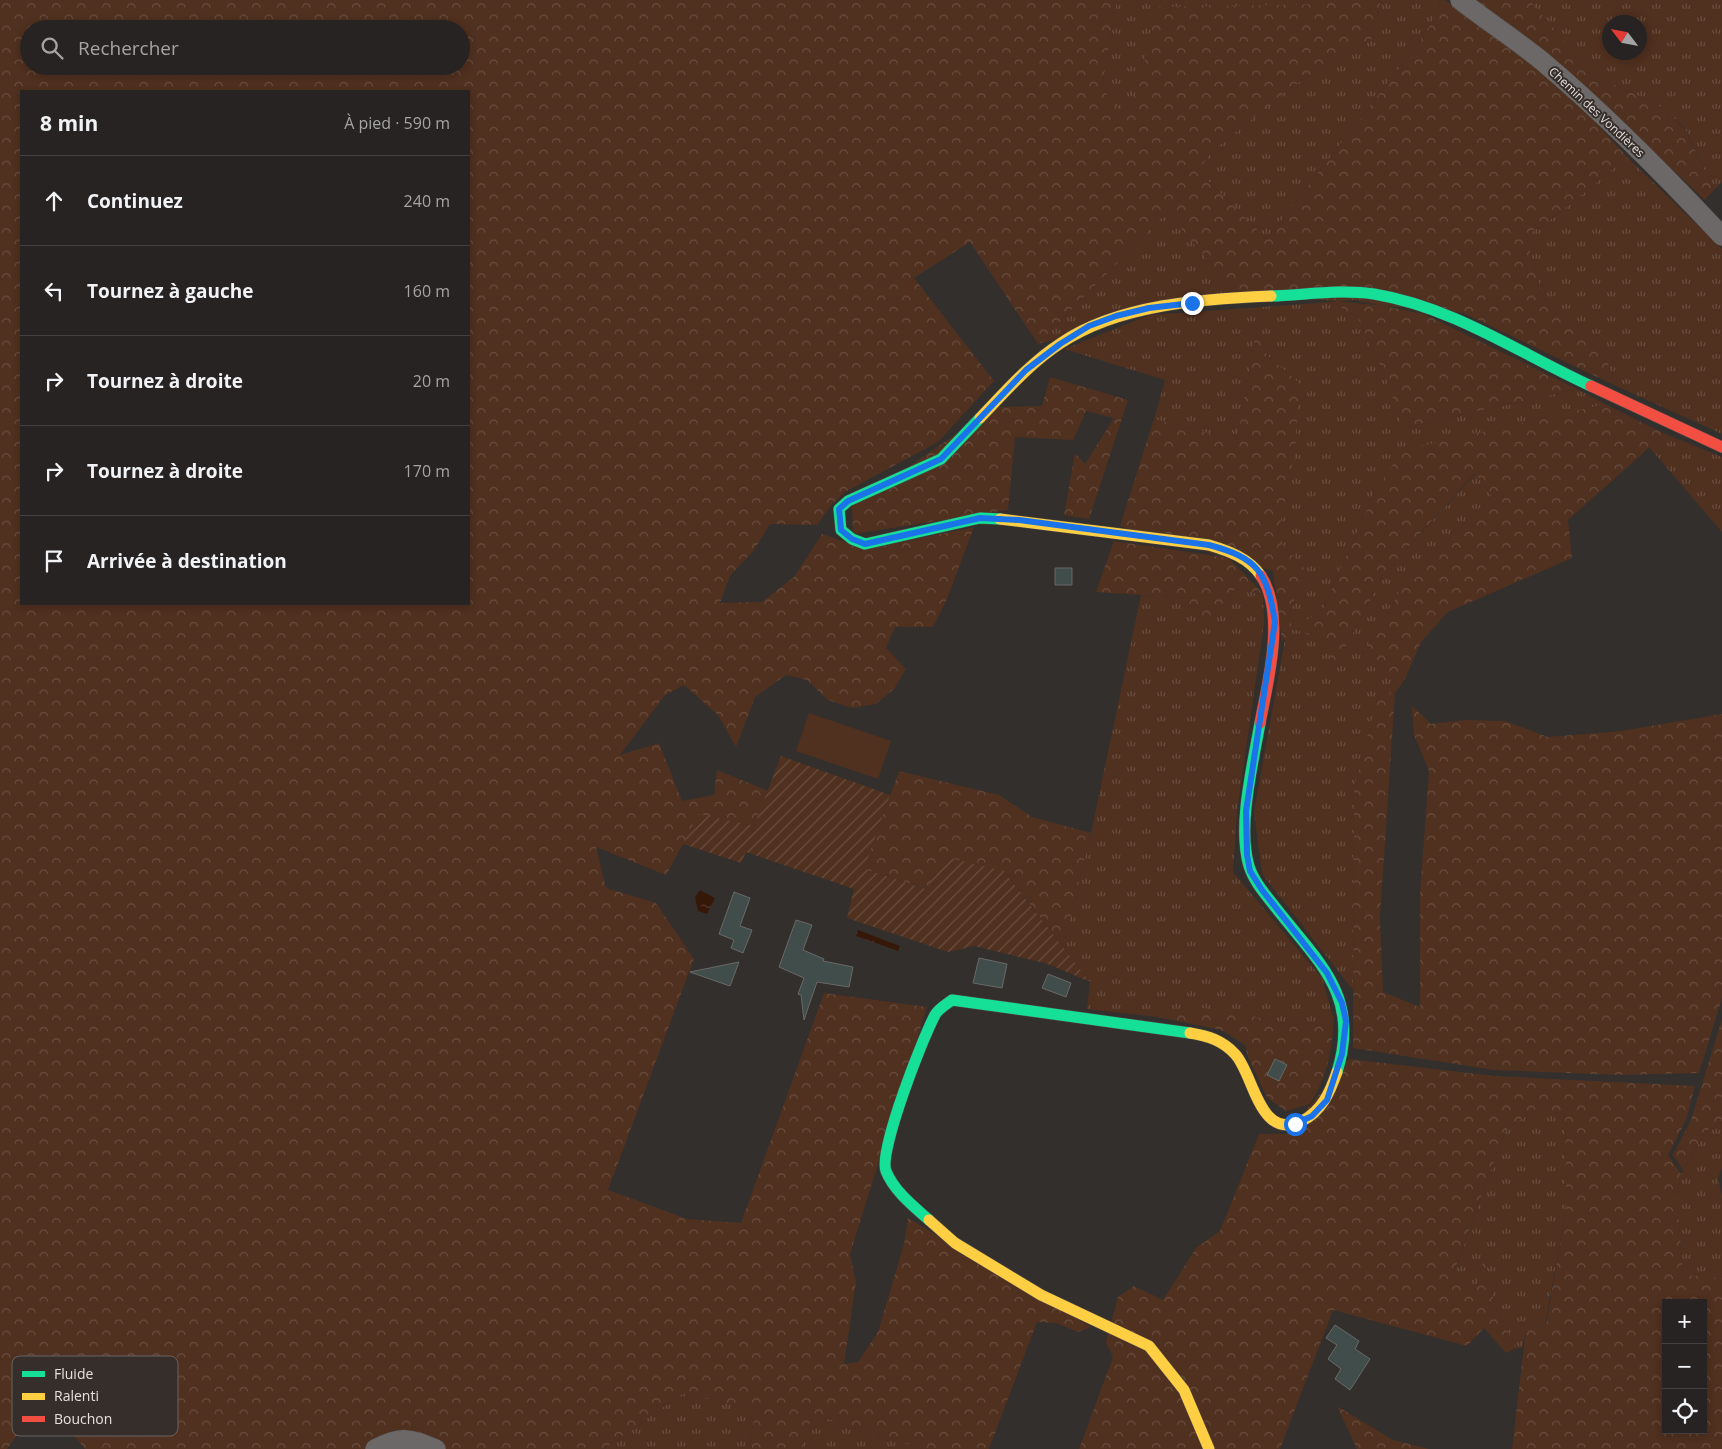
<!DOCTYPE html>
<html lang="fr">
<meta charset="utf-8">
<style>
:root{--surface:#262322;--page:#2e2b2a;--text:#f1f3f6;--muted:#a4a4a5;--line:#424040}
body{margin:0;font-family:"Open Sans",sans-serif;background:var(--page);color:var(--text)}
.controls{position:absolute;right:15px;bottom:15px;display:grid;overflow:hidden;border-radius:0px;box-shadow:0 2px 8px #0003}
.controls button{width:45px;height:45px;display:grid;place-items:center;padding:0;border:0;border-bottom:1px solid var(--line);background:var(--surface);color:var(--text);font:25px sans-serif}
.compass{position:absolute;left:1602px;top:15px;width:45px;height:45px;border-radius:50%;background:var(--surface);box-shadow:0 2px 8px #0003;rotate:302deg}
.stop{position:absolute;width:15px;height:15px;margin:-11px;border:4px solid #1a73e8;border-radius:50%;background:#fff}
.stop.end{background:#1a73e8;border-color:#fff;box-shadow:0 1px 5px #0008}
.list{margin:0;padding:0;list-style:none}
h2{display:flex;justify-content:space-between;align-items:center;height:65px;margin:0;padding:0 20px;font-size:21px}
h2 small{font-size:16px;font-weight:400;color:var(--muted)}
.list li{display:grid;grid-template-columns:32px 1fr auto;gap:15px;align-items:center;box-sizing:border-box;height:90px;padding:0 20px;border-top:1px solid var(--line)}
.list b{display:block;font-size:19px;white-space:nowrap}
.list em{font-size:16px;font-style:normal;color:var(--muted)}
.icon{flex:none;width:28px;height:28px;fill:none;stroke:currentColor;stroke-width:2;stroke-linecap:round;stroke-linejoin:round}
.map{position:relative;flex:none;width:1722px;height:1449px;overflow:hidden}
.search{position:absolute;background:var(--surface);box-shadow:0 2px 8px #0003;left:20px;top:20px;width:450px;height:55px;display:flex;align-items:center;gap:12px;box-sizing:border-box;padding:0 18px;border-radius:28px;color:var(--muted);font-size:19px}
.panel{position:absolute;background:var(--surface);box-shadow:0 2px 8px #0003;left:20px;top:90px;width:450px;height:515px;border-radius:0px}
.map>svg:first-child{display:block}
.grass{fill:url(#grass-tufts);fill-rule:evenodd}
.forest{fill:url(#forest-crowns);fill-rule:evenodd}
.garden{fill:url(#garden-furrows)}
.pitch{fill:#50301f}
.water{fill:url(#water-ripples)}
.building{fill:#404d4a;stroke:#696968}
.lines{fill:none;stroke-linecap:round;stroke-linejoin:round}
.street-casing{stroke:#4f4c4a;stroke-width:20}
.fast-casing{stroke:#4f4c4a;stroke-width:12}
.slow-casing{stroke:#4f4c4a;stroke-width:12}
.jam-casing{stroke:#4f4c4a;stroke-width:12}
.street{stroke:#6b6867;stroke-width:19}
.fast{stroke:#16e098;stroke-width:11}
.slow{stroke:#ffcf43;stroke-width:11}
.jam{stroke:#f24e42;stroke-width:11}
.route{stroke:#1a73e8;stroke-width:6}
.labels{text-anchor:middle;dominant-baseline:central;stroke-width:4;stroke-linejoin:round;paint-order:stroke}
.street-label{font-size:12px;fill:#e5e0de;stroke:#362e2a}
.key{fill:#362e2a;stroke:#6b6360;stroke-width:1}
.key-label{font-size:14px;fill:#e5e0de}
</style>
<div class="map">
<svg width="1722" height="1449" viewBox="0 0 1722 1449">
<defs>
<pattern id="grass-tufts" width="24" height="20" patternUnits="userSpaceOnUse" patternTransform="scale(1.25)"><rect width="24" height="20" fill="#50301f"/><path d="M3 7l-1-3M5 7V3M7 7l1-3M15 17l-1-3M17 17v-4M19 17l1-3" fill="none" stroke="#694e3f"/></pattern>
<pattern id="forest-crowns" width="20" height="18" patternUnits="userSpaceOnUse" patternTransform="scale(1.25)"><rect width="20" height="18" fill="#50301f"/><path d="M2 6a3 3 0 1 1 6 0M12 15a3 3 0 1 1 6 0" fill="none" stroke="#694e3f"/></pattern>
<pattern id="garden-furrows" width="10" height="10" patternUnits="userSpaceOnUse" patternTransform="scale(1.25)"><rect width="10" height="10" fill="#50301f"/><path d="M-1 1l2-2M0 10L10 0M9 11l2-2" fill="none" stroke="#694e3f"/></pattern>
<pattern id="water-ripples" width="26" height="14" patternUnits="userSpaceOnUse" patternTransform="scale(1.25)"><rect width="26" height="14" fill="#361809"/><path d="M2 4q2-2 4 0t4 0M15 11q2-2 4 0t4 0" fill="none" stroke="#53392c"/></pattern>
</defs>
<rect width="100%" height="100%" fill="#332f2d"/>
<path class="grass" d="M1117,0H1328L1325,4L1141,78L1132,104L1120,112L1102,88Z
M1381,0H1439L1440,10L1414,49L1267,239L1198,171L1212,151L1288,90L1332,59L1371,41Z
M1528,0H1722V182L1714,190L1685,128L1658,105L1596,76ZM1610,22H1640V52H1610Z
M1627,157L1722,249V434L1616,386L1606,358L1542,295L1526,236L1558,214Z
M1167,212L1235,292L1038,344Z
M1331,302L1358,318L1388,383L1404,428L1577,389L1605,404L1377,487L1323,609L1294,629L1319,638L1336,665L1384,574L1476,473L1492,496L1406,581L1360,658L1392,678L1405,679L1395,693L1380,691L1354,789L1353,990L1262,874L1254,812L1289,617L1304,568L1277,539L1294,453L1298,383L1266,354L1257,326L1237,440L1154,419L1165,380L1064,349L1150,315Z
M1663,433L1722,457V532L1649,447Z
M1235,589L1263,594L1264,624L1237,811L1233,872L1322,978L1334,1020L1292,1025L1248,1015L1158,1017L1087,1009L1090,982L1063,947L1091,833L1141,595L1186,598L1218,614Z
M1536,1109L1565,1114L1566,1209L1545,1325L1526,1329L1522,1348H1517L1495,1306L1484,1258L1476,1291L1454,1273L1506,1129Z
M1722,1122V1167L1718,1179L1722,1196V1278L1683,1276L1677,1195L1681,1174L1706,1131Z
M683,1393L755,1410L749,1449H604Z
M813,1414L923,1449H802Z"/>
<path class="forest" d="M0,0H1117L1102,88L1121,112L1132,104L1141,78L1156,7L1325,4L1328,0H1381L1371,41L1332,59L1288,90L1212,151L1198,171L1267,239L1414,49L1440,10L1439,0H1445L1485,26L1577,102L1627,157L1558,214L1526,236L1542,295L1606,358L1616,386L1463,313L1235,292L1167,212L1038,344L970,242L914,278L994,381L938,442L845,492L832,504L817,525L770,524L754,550L730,576L720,603L762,602L794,577L822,534L867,549L974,527L947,599L933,627H895L886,648L906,669L894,689L876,704L852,708L828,700L807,680L786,675L755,697L736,747L718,715L684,685L665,695L620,755L659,743L682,801L714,795L717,770L768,791L754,826L699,815L666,875L596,847L606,888L656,903L694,959L608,1190L687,1219L741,1223L824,993L927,1007L850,1254L856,1282L844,1364L858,1362L878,1332L904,1244L908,1218L1091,1327L1078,1332L1056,1323L1037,1322L989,1449H923L813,1414L802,1449H749L755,1410L683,1393L604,1449H85L44,1399L7,1449H0ZM29,29H461V66H29ZM21,91H469V604H21Z
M1471,0H1529L1596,76L1658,105L1685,129L1714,190L1705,200L1639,138Z
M1354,300L1424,314L1577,389L1403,428L1388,383L1358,318L1331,302Z
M1257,325L1266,354L1299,383L1295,453L1277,539L1304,568L1289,617L1293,629L1323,609L1377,487L1403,450L1605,404L1663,433L1639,457L1568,520L1572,558L1448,612L1421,642L1405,679L1392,678L1360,658L1406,581L1492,496L1475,473L1384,574L1336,665L1318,638L1293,629L1282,642L1273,571L1120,526L1154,419L1237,440Z
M1050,377L1128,400L1089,519L1064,515L1075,453L1085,464L1114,418L1086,411L1073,440L1015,437L1008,510L853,534L852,505L996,407L1042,406Z
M1114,541L1229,558L1263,594L1235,589L1218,614L1199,620L1186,598L1096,592Z
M1379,691L1395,693L1380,917L1383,992L1420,1007V894L1429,771L1414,735L1412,706L1431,724L1465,720L1505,721L1548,737L1621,731L1722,714V998L1699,1073L1618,1075L1494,1070L1353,1048L1354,789Z
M899,771L999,795L1032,817L1091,833L1063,947L1006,873L927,889L863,869Z
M1203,1008L1248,1015L1292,1025L1334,1020C1332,1051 1327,1078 1310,1104L1286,1111L1267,1098L1248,1057L1245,1045L1221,1030L1158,1017Z
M1722,1019V1122L1706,1131L1683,1170L1673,1155L1691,1120Z
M1349,1059L1494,1076L1695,1086L1686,1120L1668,1155L1681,1174L1677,1195L1683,1275L1722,1278V1449H1512L1526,1329L1546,1325L1566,1209L1565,1114L1536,1109L1506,1129L1454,1272L1476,1291L1484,1257L1495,1306L1517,1348L1506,1353L1484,1328L1467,1346L1333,1310L1280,1449H1079L1113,1357L1106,1342L1118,1297L1134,1286L1163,1300L1196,1248L1220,1231L1259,1134H1286ZM1666,1303H1703V1430H1666Z
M1337,1406L1393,1440L1429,1449H1357Z"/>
<path class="garden" d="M781,756L890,795L864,869L926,889L946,857L1004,871L1090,982L1048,964L974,946L948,952L847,918L854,889L746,852L741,863L683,844L699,814L754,826Z"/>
<path class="pitch" d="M809,713L891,741L878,779L796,751Z"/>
<path class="water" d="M700,890L715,898L707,914L698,911L695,897Z
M858,930L900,946L898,951L856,936Z"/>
<path class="building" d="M1055,568H1072V585H1055Z
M734,892L750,898L740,926L752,930L743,953L731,948L734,940L719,934Z
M796,920L812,925L803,950L824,959L823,961L853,967L849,987L817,982L804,1020L801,995L798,994L804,978L779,967Z
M979,958L1007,964L1002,988L973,983Z
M739,962L730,986L690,972Z
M1048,974L1071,983L1066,997L1042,988Z
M1275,1059L1287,1065L1279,1081L1267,1075Z
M1335,1325L1359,1341L1355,1349L1370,1359L1350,1390L1335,1379L1341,1369L1328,1359L1337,1345L1326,1338Z"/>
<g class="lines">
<g class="street-casing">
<path id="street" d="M1460,0C1487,21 1516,40 1542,61C1606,115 1665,175 1722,236
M375,1449C402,1435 409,1438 436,1449"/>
</g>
<g class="fast-casing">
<path id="fast" d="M1271,296C1304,295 1341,289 1374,294C1453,307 1519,353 1591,386
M980,418L941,459L848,501L839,509L841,530L852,539L865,544L980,518L1000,519
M1260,723C1253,764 1237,826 1249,866C1254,882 1266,895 1276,908C1319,963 1361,996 1337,1072
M929,1220C913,1206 894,1191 886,1171C878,1152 923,1037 935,1015C938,1009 947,1004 952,1000L1190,1033"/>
</g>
<g class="slow-casing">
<path id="slow" d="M980,418C1005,392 1030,363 1061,343C1119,304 1203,299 1271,296
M1000,519L1209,545C1229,551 1249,558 1261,576
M1190,1033C1208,1036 1222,1040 1235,1054C1254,1074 1259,1142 1302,1121C1322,1111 1330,1092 1337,1072
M929,1220L955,1243L1041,1295L1149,1346L1184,1390L1209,1449"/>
</g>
<g class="jam-casing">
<path id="jam" d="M1591,386L1722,447
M1260,723C1268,681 1286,614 1261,576"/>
</g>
<use href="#street" class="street"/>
<use href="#fast" class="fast"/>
<use href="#slow" class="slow"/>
<use href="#jam" class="jam"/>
</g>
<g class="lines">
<path class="route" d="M1192,303L1149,308L1116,316L1089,326L1060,344L1026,370L941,459L848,501L839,509L841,530L852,539L865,544L980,518L1019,520L1209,545C1258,558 1267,572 1275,622L1246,811L1247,855L1250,871L1262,890L1327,973L1342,1003L1346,1021L1342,1054L1327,1100L1312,1116L1295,1124"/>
</g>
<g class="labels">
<g class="street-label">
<text transform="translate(1597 112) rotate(43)">Chemin des Vondières</text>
</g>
</g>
<rect x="12" y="1356" width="166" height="80" rx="8" class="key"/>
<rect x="22" y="1371" width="23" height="6" fill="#16e098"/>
<rect x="22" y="1393" width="23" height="7" fill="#ffcf43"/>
<rect x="22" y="1416" width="23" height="6" fill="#f24e42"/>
<g class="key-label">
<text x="54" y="1379">Fluide</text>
<text x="54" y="1401">Ralenti</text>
<text x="54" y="1424">Bouchon</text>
</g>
</svg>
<div class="controls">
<button>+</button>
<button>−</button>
<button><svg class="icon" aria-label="locate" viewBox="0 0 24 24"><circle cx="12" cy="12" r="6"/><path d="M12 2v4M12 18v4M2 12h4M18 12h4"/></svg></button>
</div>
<svg class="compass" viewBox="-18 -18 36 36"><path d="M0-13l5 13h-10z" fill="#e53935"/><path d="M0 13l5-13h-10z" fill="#a4a4a5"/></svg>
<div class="stop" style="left:1295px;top:1124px"></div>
<div class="stop end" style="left:1192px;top:303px"></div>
<div class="search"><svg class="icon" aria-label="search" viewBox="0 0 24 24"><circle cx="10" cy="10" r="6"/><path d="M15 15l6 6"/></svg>Rechercher</div>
<section class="panel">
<h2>8 min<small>À pied · 590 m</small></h2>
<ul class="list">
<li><svg class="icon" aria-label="ahead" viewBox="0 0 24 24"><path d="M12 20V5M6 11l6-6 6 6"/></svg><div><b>Continuez</b></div><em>240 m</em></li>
<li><svg class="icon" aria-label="left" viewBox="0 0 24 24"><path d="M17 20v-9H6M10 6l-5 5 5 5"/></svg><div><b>Tournez à gauche</b></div><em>160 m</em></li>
<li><svg class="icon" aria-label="right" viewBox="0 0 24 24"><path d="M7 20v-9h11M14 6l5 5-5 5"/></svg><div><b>Tournez à droite</b></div><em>20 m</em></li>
<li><svg class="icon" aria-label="right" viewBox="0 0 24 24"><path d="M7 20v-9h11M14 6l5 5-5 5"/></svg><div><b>Tournez à droite</b></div><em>170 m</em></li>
<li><svg class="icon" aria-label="arrive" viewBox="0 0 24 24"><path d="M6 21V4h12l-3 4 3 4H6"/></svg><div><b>Arrivée à destination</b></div></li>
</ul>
</section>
</div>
